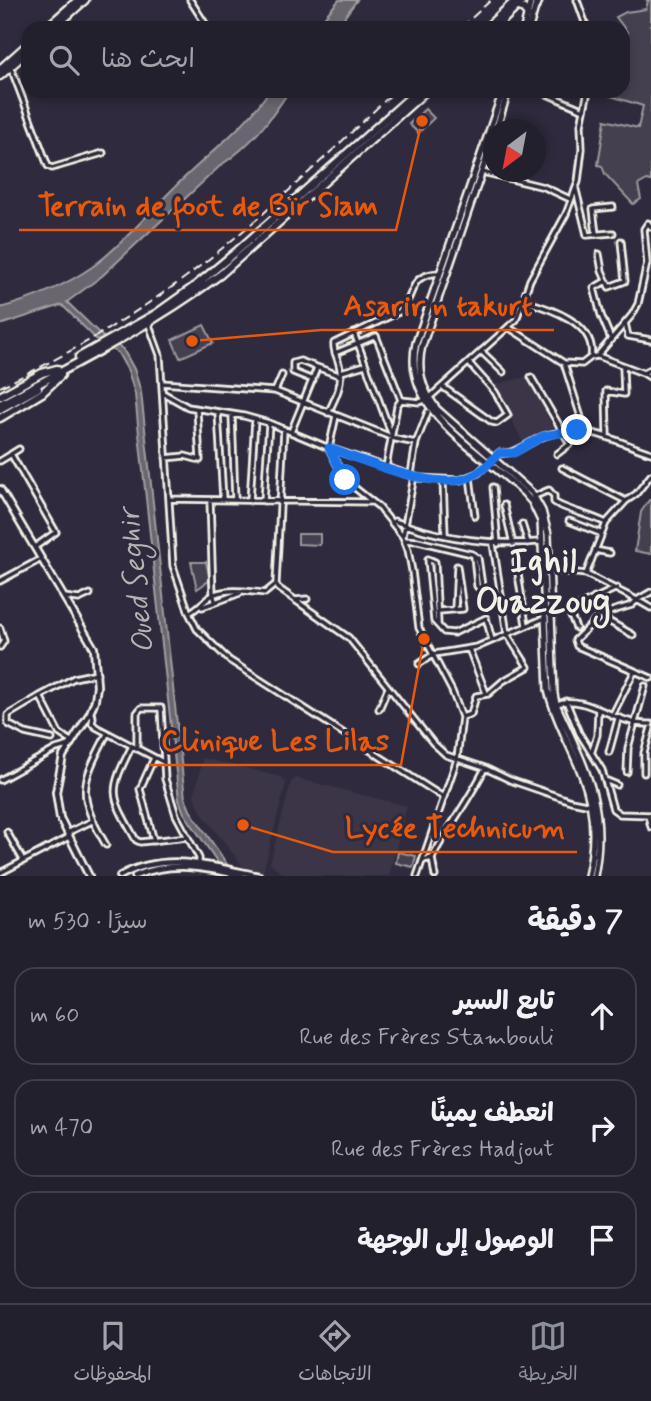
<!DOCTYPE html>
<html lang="ar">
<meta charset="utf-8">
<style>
:root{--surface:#23202e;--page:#2f2d3a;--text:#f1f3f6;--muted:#a3a3aa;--line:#403e4a;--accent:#8c9099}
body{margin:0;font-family:Mynerve,"Playpen Sans Arabic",sans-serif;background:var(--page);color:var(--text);direction:rtl}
.compass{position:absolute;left:483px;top:119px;width:63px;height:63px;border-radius:50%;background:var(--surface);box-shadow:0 4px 10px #0003;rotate:212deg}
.stop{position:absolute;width:21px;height:21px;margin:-16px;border:5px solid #1a73e8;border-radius:50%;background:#fff}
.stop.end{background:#1a73e8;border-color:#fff;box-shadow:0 2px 7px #0008}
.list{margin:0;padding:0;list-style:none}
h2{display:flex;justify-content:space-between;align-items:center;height:91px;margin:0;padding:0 28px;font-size:30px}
h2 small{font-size:23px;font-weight:400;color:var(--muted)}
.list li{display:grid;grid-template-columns:46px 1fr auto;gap:21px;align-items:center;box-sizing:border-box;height:98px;margin:0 14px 14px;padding:0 14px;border:2px solid var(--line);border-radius:21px}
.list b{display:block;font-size:26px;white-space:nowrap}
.list p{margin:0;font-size:23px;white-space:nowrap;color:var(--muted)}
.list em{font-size:23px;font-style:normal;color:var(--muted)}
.icon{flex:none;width:38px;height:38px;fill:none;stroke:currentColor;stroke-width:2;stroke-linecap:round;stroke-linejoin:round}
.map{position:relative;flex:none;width:651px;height:876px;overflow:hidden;direction:ltr}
.search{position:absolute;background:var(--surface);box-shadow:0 4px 10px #0003;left:21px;right:21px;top:21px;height:77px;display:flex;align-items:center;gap:18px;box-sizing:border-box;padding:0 24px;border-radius:21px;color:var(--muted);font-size:26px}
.sheet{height:427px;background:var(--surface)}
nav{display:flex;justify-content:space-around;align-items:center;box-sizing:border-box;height:98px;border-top:2px solid var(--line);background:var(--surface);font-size:19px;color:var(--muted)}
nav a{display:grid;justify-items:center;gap:4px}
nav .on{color:var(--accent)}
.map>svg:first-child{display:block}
.built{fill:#3b3647}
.green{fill:#454050;stroke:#9c989c;stroke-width:2}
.water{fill:#6a6670;stroke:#a19ea0;stroke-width:2}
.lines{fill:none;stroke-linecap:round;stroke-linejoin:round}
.minor-casing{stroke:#f4f1e8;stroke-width:9}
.tertiary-casing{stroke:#f4f1e8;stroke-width:10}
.primary-casing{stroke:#f4f1e8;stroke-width:10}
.trunk-casing{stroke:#f4f1e8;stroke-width:11}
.minor{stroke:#2f2a3d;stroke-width:3.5}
.tertiary{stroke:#2f2a3d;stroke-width:4.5}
.primary{stroke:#2f2a3d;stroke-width:5}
.trunk{stroke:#2f2a3d;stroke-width:6}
.rail{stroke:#f4f1e8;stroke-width:2;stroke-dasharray:10 5;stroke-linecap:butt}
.route{stroke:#1a73e8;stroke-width:9}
.labels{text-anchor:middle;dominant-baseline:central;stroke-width:6;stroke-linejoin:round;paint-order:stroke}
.water-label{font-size:30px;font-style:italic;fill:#b6b2b2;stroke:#2f2a3d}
.district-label{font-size:35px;font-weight:bold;fill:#f4f1e8;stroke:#2f2a3d}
.leader{fill:none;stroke:#e8590c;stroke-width:2.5}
.callout-dot{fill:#e8590c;stroke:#2f2a3d;stroke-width:2.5}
.callout-label{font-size:30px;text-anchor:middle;font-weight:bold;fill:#e8590c;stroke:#2f2a3d;stroke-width:6;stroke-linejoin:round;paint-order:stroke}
</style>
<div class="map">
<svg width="651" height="876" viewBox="0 0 651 876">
<rect width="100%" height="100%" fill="#2f2a3d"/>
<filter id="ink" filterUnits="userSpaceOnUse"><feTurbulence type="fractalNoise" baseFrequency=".0143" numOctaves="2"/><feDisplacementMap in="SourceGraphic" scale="14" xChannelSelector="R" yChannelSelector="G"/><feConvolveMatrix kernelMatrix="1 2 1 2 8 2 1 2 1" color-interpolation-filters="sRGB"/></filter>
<g filter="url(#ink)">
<path class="built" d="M527,377L553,427L523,442L493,385Z
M203,758L281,777L286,783L263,872L243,867L202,813L194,796Z
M296,778L407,806L389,876H294L280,872L270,863L291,782Z"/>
<path class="green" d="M646,0H651V181L647,180L638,185L641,199L633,204L605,174L602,166L598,165L605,120L638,128L643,106L604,94L606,91H623V42L628,33L616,17L626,12L646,9L648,1Z
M425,109L434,118L418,133L409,124Z
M204,325L213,343L180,358L172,340Z
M649,500L651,501V554L635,551L641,512Z
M298,534H320V545L298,544Z
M191,562H206L210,580L197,589Z
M398,852L416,856L413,867L396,863Z"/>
<path class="water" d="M339,0H357L337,27L315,28Z
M269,91H289C270,121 250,146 221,165L102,276L67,302L102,336L123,349L134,369L141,392L185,798L190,810L235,876H227L184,813L179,800L138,425L135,394L128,371L118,353L98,341L62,305L0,325V308C33,299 63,287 92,267C125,243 154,206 184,178C214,149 246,126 269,91Z"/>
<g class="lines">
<g class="minor-casing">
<path id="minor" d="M190,0L208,28
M577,0L587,28
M11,68L48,166L52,168L103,153
M540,91L584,110
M482,172L544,187L570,199
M576,190L587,235L613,233
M596,234L593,209L613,207
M599,254L602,271L609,287L625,281L621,241
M606,281L594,288L601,315L611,339
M148,322L160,355L173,566L189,613L197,629L229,660L443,797
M625,323L628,336L651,340
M508,327L564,363L582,364L591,357C597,323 549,308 524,301
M354,333L391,433
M481,351L503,372
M335,353L376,336L401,400
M598,356L643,373L651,369
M591,357L597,356L632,315L638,304L647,263L644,229L648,223L651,227
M564,363L585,430
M341,372L365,365
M643,373L651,378
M531,377L570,444L557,454
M313,380L293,372V363L300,361L341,376
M162,383L275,391L396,439L416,443
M443,387L492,422L497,423L508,415L495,392L469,363
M275,391L282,375
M163,393L188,407L244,416L269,423L329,448L419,478L460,480L478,473L499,453C517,455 528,442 544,436C587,421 612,441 651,453
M218,413L223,500
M328,413C336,397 344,382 339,364C337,356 333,351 334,343L399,312C418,295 405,275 440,273
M232,415L235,500
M336,416L329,448L345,480L379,507L403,537L408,550L412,571L419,628L452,691L462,717L457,759L417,876
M284,429L276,584L278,588L349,638L433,743L446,755L485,768L510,780L571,801L591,805
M291,432L317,368
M607,435L606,391L624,394L623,367
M19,449L11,454L56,532L35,547
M166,458L185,456L200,460L197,410
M0,461L10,455
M386,467L397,406L401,400L420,402L429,398L516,320L530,280L566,214L578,182L582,149L581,125L588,91
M562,468L626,501
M411,474L416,443L428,412
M470,477L475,516
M443,480L445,534
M493,487L498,544
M535,496L549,490L554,496V502C563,509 591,515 606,523
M170,499L372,502
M210,500L213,594L215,600
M250,501L255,419
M264,501L269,423
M504,505L513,544
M394,521C440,538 492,545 541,542
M569,521L600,533
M522,524L528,543
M403,536L414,476
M404,540L418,541L472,554L478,558L482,586L480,589L477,586L474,556
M595,550L610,553
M428,559L434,621L444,632L454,633L486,618L492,640
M428,559L435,562L438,624
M516,561L526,625
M549,570L586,574L637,600L651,592
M586,574L606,523L626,501L636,494L651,475
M0,581L41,559
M64,597L79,599L90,594
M594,598L603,618L633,635
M295,600L307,599
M202,607L240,593
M651,608L637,600L632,605L602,614L575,640L577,646L651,678
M439,611L463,609L457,566L455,609
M189,613C199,608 207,597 215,594C230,588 250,592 265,593L276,584
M0,628L4,641L0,647
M576,628L570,614L572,609L617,588
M469,649L486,693
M419,664L434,654L477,647L545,618
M40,696L8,715V724L25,733L52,739
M566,701L579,733L602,770L613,809L620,814L651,815
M557,704C586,693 617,726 651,724
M379,709L388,688
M90,713L93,717L92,723L96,727L163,762
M612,716L634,672
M462,717L471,714L476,696L488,694L503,681L528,667L507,634L493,544
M72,742L59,733L40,696L74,678L97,673
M132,746C108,793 110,794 136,840L140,842L188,837
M137,749V713L141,708H161L165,779L176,815L199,858V864
M592,751L597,735L598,709
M609,752L618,719
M627,772L628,748L645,686
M644,773V753L651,728
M0,780L56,749L70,745
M605,780L617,785
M648,815L651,827
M7,832L23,860
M67,833L92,821
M154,841L140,789L154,758
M106,845C76,794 81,784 107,734
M432,858L435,876
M423,860L432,858C448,827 470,799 485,768
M0,873L69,837"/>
</g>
<g class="tertiary-casing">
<path id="tertiary" d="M0,489L94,648L97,686L95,700L90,713L63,756L56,792L60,818L89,876
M120,876C165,851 212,866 259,876
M135,876C171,861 205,867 241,876"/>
</g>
<g class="primary-casing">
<path id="primary" d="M524,28L531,0
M529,28L536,4
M503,91L416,343C400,411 482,452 524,493L532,502L541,521L548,690C555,720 571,746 582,775C595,808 596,841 588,876
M496,130L508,91
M494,136L422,346C416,370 422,390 437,409L532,493L542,511L548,534L554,694L556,704C584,766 608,805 594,876"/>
</g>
<g class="trunk-casing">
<path id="trunk" d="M517,6L524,9L528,16
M536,6L539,0
M46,28L78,0
M54,28L85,0
M486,28L516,0
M495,28L524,0
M0,69L28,44
M0,76L28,51
M79,357L157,313L195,286L236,252L417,91
M0,396L42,373L57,369
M0,404C76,364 152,325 221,274L426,91
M0,409L38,388
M0,418L42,393L61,375"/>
</g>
<use href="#minor" class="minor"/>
<use href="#tertiary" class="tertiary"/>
<use href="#primary" class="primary"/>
<use href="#trunk" class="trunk"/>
<path class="rail" d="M461,28L491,0
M0,387C62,358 123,322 179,282C256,225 325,157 395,91"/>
</g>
</g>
<g class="lines" filter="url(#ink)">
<path class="route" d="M345,480L329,448C361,460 426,487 460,480C477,477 488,465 499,453H514L543,436L577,430"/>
</g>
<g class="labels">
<g class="water-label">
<text transform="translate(137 581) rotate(-96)">Oued Seghir</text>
</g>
<g class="district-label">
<text x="543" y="562">Ighil<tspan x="543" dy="40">Ouazzoug</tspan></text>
</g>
</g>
<path class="leader" d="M422 121L396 230H19M192 341L321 330H554M424 639L401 765H149M243 825L333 852H577"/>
<g class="callout-dot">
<circle cx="422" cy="121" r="7"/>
<circle cx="192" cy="341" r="7"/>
<circle cx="424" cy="639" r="7"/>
<circle cx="243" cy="825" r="7"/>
</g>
<g class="callout-label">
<text x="208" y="215">Terrain de foot de Bïr Slam</text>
<text x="438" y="315">Asarir n takurt</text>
<text x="275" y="750">Clinique Les Lilas</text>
<text x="455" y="837">Lycée Technicum</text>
</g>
</svg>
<svg class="compass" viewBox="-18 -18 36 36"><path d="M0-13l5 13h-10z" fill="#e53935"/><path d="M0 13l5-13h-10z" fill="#a3a3aa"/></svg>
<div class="stop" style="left:345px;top:480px"></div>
<div class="stop end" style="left:577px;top:430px"></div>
<div class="search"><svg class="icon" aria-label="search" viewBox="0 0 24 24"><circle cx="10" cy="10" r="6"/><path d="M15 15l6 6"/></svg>ابحث هنا</div>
</div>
<section class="sheet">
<h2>7 دقيقة<small>سيرًا · 530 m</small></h2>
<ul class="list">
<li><svg class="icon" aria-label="ahead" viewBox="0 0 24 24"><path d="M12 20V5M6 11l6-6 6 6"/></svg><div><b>تابع السير</b><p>Rue des Frères Stambouli</p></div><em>60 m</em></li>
<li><svg class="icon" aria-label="right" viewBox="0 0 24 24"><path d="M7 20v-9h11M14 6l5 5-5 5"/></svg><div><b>انعطف يمينًا</b><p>Rue des Frères Hadjout</p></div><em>470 m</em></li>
<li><svg class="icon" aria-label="arrive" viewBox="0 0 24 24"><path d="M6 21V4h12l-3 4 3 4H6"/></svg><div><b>الوصول إلى الوجهة</b></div></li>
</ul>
</section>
<nav>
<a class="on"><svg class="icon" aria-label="map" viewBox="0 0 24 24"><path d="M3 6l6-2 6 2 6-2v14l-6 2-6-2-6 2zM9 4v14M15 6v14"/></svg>الخريطة</a>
<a><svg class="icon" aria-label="directions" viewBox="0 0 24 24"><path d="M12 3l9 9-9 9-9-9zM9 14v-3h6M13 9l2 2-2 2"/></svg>الاتجاهات</a>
<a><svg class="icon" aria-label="saved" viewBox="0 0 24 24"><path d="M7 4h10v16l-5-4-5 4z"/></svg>المحفوظات</a>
</nav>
